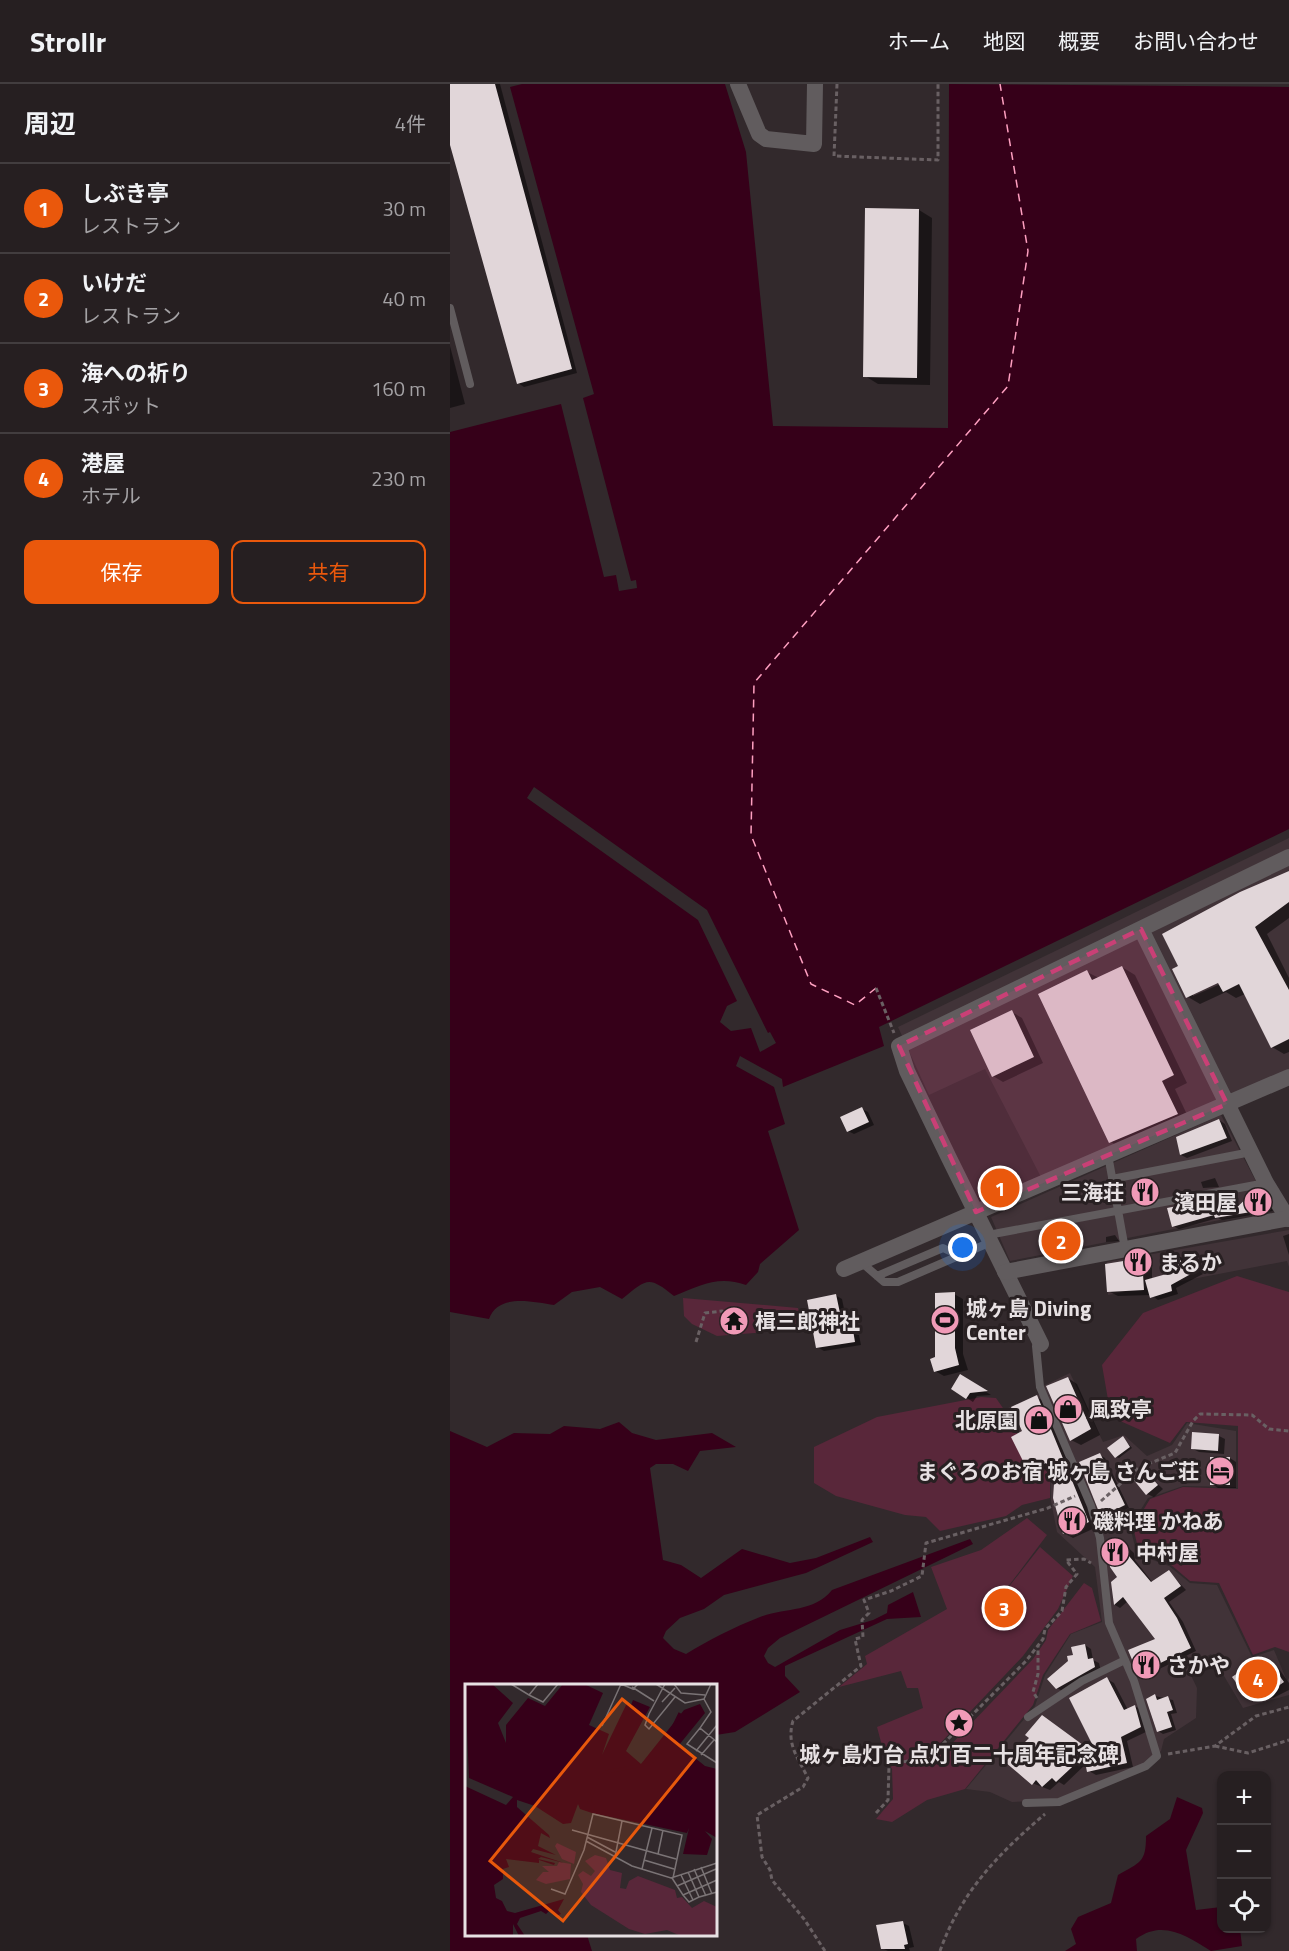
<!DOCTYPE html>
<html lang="ja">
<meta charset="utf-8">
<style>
:root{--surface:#261f21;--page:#2e272a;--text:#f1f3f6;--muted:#a4a2a5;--line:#423d3f;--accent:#ea580c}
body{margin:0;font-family:"Titillium Web","Noto Sans JP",sans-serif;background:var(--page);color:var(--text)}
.controls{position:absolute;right:18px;bottom:18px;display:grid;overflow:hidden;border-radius:12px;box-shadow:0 2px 4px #0004}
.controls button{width:54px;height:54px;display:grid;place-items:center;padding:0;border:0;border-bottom:2px solid var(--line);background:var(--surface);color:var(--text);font:30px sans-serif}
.you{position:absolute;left:513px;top:1164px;width:21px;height:21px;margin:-15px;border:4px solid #fff;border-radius:50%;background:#1a73e8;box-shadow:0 0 0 9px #1a73e833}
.badge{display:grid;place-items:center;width:39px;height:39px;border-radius:50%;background:var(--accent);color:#fff;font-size:20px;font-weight:700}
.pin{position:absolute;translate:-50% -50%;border:3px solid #fff;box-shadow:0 2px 6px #0006}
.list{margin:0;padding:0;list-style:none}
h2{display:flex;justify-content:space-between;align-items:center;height:78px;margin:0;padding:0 24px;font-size:26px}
h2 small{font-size:20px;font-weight:400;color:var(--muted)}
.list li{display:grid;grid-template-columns:39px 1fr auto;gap:18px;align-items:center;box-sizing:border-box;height:90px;padding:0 24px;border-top:2px solid var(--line)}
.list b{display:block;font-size:22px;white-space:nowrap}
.list p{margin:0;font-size:20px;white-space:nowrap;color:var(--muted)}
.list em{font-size:20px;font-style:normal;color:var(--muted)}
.actions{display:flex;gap:12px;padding:18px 24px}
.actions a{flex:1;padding:14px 0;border:2px solid var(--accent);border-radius:12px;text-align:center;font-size:21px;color:var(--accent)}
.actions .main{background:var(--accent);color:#fff}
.icon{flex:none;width:33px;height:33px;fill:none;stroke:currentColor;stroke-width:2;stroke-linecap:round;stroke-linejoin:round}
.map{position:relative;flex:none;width:839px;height:1867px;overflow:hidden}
header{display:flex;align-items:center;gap:36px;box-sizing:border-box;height:84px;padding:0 30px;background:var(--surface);border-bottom:2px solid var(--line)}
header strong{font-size:28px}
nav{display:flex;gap:33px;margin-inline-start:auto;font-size:21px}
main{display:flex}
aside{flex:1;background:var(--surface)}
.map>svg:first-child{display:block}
.built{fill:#413338}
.green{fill:#59273a}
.water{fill:#360019}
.pier{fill:#32292c}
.shadow{fill:#0007;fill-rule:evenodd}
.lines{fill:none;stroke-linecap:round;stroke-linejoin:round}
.ferry{stroke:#fe9fc0;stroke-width:1.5;stroke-dasharray:8 6;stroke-linecap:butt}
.building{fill:#e1d6d9}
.path{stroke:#696063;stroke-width:3;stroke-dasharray:4.5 3;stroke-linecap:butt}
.service{stroke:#615c5e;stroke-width:8}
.minor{stroke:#615c5e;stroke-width:16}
.tertiary{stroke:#615c5e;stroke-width:16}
.marked{fill:#c94076;fill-opacity:0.2;stroke:#c94076;stroke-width:4.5;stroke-dasharray:12 8;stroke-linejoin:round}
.labels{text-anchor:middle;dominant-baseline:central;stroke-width:6;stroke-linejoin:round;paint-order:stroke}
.poi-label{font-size:21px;font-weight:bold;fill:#e7e1e3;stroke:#282022;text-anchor:start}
.inset-river{fill:none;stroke:#360019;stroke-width:3}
.inset-road{fill:none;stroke:#7a7375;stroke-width:1.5}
.view{fill:#e8590c;fill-opacity:0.15;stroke:#e8590c;stroke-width:3}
.inset-edge{fill:none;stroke:#e7e1e3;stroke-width:3}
</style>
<header>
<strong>Strollr</strong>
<nav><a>ホーム</a><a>地図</a><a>概要</a><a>お問い合わせ</a></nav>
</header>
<main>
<aside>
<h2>周辺<small>4件</small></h2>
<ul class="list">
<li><span class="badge">1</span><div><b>しぶき亭</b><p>レストラン</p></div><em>30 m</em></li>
<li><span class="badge">2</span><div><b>いけだ</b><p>レストラン</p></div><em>40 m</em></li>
<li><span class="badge">3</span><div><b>海への祈り</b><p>スポット</p></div><em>160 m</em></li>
<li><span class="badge">4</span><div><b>港屋</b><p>ホテル</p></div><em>230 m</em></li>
</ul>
<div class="actions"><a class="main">保存</a><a>共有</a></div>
</aside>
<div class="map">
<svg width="839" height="1867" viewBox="0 0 839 1867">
<rect width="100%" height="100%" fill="#32292c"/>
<path class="built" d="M839,754V990L593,1097L535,985L479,1011L448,943Z
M771,1031L821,1126L560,1177L541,1133Z
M839,1146V1183L837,1177L658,1211L657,1178Z
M620,1289L653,1358L674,1351L697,1372L722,1361L737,1339L786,1347V1403L733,1402L698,1414L680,1443L687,1470L719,1482L740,1499L767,1501L802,1573L824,1566L837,1597L839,1594V1611L793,1624L761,1570L737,1583L747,1604L746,1634L714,1655L711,1667L693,1681L608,1716L562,1718L540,1708L516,1705L585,1622L595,1591L621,1550L652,1538L645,1483L607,1448L601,1417L600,1385L579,1377L558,1324L591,1309L589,1304Z"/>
<path class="green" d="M787,1192L839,1208V1568L825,1563L803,1571L769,1499L740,1497L720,1480L689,1468L683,1443L700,1415L733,1403L788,1405V1342L736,1338L720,1359L661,1333L652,1281L693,1229Z
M233,1214L348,1224L352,1245L267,1252L242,1240L234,1232Z
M531,1313L546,1314L564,1340L578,1380L600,1386V1414L572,1421L556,1432L490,1447L476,1433L455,1431L386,1412L364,1399V1363L427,1333Z
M577,1434L597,1451L536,1532L590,1463L623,1492L608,1525L573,1572L482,1668L491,1671L583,1575L596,1556L598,1546L634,1499L642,1504L651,1537L620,1550L593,1591L583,1621L515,1705L477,1716L442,1738L426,1735L443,1715L442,1685L436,1677L427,1643L473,1624L468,1604H457L451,1587L389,1603L417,1580L415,1572L497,1525L481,1483L531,1466Z"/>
<path class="water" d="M72,0H275L296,68L323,342L498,344L499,0L839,3V745L429,943L434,962L333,1003L332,995L290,972L286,982L324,1003L335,1040L318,1047L349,1146L310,1180L308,1188L296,1201C269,1191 250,1201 224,1212C198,1191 197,1195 172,1215L150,1203L122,1208L104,1221C83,1218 48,1209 39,1235L0,1228V348L111,320L154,493L166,491L169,507L187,504L186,496L181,497L133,314L144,310L60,3Z
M169,1338L182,1349L206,1356L262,1349L286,1363L250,1367L238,1387L223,1380H206L200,1384L213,1476L231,1481L251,1494L292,1465L340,1479L366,1474L420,1453L423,1458L356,1489L274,1511L254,1525L230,1534L216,1547L213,1554L224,1565L236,1570C259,1556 284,1543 310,1533C336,1523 363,1529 382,1506L520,1455L523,1460L330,1554L318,1564L314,1572L318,1579L325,1583L390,1546L423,1536L437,1529L438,1521L463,1508L471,1533L437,1535L335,1582V1592L350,1608L285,1648L266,1651V1602H16V1850L137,1851L142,1867H0V1347L37,1363L64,1349L100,1350L114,1342L150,1345Z
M727,1713L752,1724L753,1729L736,1766L746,1826L771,1823L772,1844L790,1845L792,1862L761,1867C737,1852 713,1835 686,1855L687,1867H615L626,1860L621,1845L628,1833L661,1819L668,1791C690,1778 696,1779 696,1752L720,1735Z"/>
<path class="pier" d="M84,703L257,826L318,949L320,948L326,959L310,968L301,944L281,947L270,938L277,922L287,917L248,836L77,714Z"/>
<path class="shadow" d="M0,0H50L127,289L74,303L68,299L0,48Z
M469,126L482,134L480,301L428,300L415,292Z
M0,262L15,320L0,324Z
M839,787V834L817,850L839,894V968L834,970L822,963L795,910L786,914L776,908L750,920L738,913ZM774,895L775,898L743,912V909Z
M672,883L685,891L737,999L725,1005L740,1037L674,1066L661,1058L637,888L649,894Z
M562,928L572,934L593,979L553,998L543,992Z
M412,1025L418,1028L424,1041L404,1050L398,1047Z
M769,1036L775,1040L782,1057L737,1074L731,1071Z
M765,1094L769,1103L753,1104L751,1098Z
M808,1109L814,1112L823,1127L772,1136L768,1134L729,1145L723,1142L779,1114L784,1117L786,1126Z
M839,1150V1171L833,1152Z
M665,1151L669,1157L656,1158V1153Z
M726,1171L733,1174L738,1185L745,1182L753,1190L726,1204L728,1210L708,1216L701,1211L668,1212L658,1207L692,1176L702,1182V1196L723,1189Z
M504,1210L513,1215V1270L518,1286L494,1292L485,1287L486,1274Z
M385,1211L392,1215L399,1249L409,1251L411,1261L374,1267L367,1263Z
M511,1292L541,1311L527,1312L523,1318L503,1305Z
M618,1294L627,1300L650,1351L631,1361L621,1356Z
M587,1313L595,1318L647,1443L623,1454L614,1449L606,1400L600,1385L597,1387L588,1381L583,1383L575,1378L574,1348Z
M744,1350L769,1352L775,1355L774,1370L749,1368L743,1365Z
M673,1354L682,1364L669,1374L666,1373Z
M650,1371L655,1374L679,1424L657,1434L652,1432Z
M780,1374L786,1378V1404H768L762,1400Z
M695,1388L713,1405L704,1413L697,1410Z
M672,1458L684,1469L685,1476L703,1499L719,1488L736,1506L719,1518L733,1538L746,1567L695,1592L689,1589L707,1556L678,1517L670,1524L665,1521L663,1499L669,1493Z
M635,1561L641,1565L643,1576L649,1579L651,1587L614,1608L607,1604L625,1572Z
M805,1578L813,1583L819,1579L829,1585L839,1599V1606L823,1614L818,1611L808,1618L798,1612Z
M657,1595L664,1599L678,1626L685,1622L691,1626L698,1647L677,1657L683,1683L646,1691L639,1687L637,1679L614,1701L609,1698L600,1706L582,1699L581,1654L651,1675Z
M705,1612L723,1616L727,1629L721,1630L726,1646L713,1650L708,1647Z
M453,1839L459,1842L464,1863L459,1864L460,1867H438L432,1864Z"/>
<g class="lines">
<path class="ferry" d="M426,904L405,921L361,900L301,751L304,599L558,302L578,167L550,0"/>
</g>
<path class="building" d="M0,0H45L122,285L67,300L0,61Z
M415,124L469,125L467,294L413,293Z
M839,787V818L805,843L839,906V955L821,964L789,900L773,908L768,899L736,914L722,885L728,882L712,850L790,808Z
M672,882L724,991L712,997L728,1030L659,1059L588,910L637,886L642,896Z
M562,926L584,973L542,993L520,946Z
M412,1023L419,1038L397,1048L390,1033Z
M769,1035L777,1054L730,1071L726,1053Z
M809,1107L819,1125L765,1134L764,1131L722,1143L717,1124L779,1112L782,1128L802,1109Z
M726,1169L735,1184L745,1181L748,1186L721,1201L722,1207L700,1214L695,1196L720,1189L714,1176Z
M692,1174L694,1206L657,1208L655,1180Z
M505,1208V1264L509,1281L484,1288L480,1275L485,1273V1209Z
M386,1210L394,1248L403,1246L405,1258L366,1264L357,1216Z
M510,1290L538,1307L520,1309L516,1315L501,1305Z
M618,1293L641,1345L620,1357L596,1302Z
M587,1311L639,1438L613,1450L603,1414L604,1400L596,1379L588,1383L584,1375L574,1379L561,1353L572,1347L561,1323Z
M742,1348L769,1350L768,1367L741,1365Z
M673,1352L680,1363L665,1374L657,1364Z
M650,1369L675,1421L651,1433L629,1378Z
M760,1373H780V1401H760Z
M695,1386L708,1401L696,1411L683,1395Z
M673,1457V1465L679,1464V1472L701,1498L719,1486L731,1502L714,1514L727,1534L741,1564L688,1590L678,1566L705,1555L673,1513L664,1521L661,1498L667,1493L660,1483L657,1458Z
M635,1560L638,1575L643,1574L645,1583L606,1605L597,1595L618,1577L617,1572L623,1571L621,1563Z
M805,1577L810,1584L819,1577L834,1598L821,1607L819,1605L812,1609L809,1605L797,1613L782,1593Z
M657,1593L674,1626L685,1621L691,1643L671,1653L677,1679L637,1688L634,1672L606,1698L602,1694L592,1703L586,1696L582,1701L555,1678L579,1654L575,1651L592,1631L648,1672L619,1614Z
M705,1610L707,1616L718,1612L723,1626L717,1628L722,1643L707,1648L696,1615Z
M453,1837L458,1860L454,1861L455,1865H431L426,1841Z"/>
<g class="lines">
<path class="path" d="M387,0L384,72L488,76V0
M426,904L444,949
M246,1258L255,1229L272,1227L280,1234
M651,1417L688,1384L725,1369L743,1337L750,1330L802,1331L819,1345L839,1347
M587,1614L583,1608L588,1590V1562
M765,1662L798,1669L839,1656
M718,1670L765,1662L806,1632L839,1623
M426,1729L438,1716L439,1681L481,1672L576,1577L593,1555L595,1545L612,1527L616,1503L627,1490L616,1476L634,1475L641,1479
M375,1867L354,1835L322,1796L320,1786L312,1773L307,1731L353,1703L358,1694C348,1674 336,1660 343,1637L411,1582L405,1555L413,1553L412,1536L419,1529L414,1516L441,1507L472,1492L476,1459L598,1424L625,1412
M490,1867C511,1808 548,1770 595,1730"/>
<path class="service" d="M0,224L20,300
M658,1071L675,1165
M662,1095L801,1068
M538,1151L816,1099
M411,1178L434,1198H448L541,1158
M427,1192L493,1164L510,1172
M578,1633L632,1597L675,1576
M576,1719L609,1718L696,1682L707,1672L684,1597L659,1539L650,1454L641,1422L590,1303L586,1262L591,1260"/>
<path class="minor" d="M288,0L309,50L316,55L364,60L365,0
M691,845L816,1099L838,1135
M394,1185L839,993
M591,1260L499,1074L457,987L449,962L839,773"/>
<path class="tertiary" d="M555,1188L839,1134"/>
</g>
<path class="marked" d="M691,845L777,1020L526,1128L449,962Z"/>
<defs>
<g id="restaurant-disc" transform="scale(1.5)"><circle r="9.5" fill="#f09ab7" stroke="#282022"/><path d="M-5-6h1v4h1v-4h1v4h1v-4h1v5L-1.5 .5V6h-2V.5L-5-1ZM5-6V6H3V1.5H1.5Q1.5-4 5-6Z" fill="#111"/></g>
<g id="stadium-disc" transform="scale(1.5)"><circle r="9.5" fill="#f09ab7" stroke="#282022"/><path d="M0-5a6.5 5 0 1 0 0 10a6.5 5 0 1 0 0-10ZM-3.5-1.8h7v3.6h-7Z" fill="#111"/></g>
<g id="temple-disc" transform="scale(1.5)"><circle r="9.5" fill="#f09ab7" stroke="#282022"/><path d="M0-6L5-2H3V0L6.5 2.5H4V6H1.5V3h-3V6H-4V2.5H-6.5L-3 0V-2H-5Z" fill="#111"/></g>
<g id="shop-disc" transform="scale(1.5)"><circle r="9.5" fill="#f09ab7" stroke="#282022"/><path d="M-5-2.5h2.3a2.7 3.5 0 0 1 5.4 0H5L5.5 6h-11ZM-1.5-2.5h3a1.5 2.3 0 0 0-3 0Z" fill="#111"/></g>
<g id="hotel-disc" transform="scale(1.5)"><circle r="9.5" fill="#f09ab7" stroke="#282022"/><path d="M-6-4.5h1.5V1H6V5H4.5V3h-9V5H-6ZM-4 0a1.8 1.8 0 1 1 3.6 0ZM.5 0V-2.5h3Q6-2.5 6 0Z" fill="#111"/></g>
<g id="sight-disc" transform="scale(1.5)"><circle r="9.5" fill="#f09ab7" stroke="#282022"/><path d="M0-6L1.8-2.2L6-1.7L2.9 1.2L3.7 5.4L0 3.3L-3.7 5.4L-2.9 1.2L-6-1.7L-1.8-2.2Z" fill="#111"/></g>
</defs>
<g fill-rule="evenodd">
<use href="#restaurant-disc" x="695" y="1108"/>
<use href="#restaurant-disc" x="808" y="1118"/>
<use href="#restaurant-disc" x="688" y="1178"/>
<use href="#stadium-disc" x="495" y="1236"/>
<use href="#temple-disc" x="284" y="1237"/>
<use href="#shop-disc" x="618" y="1325"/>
<use href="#shop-disc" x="589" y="1336"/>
<use href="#hotel-disc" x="770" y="1387"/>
<use href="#restaurant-disc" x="622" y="1437"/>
<use href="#restaurant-disc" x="665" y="1468"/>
<use href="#restaurant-disc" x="696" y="1581"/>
<use href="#sight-disc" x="509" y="1639"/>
</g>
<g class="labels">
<g class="poi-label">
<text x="674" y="1108" text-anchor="end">三海荘</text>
<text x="787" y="1118" text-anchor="end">濱田屋</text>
<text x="709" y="1178">まるか</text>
<text x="516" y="1224">城ヶ島 Diving<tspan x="516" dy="24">Center</tspan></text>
<text x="305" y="1237">楫三郎神社</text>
<text x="639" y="1325">風致亭</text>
<text x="568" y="1336" text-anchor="end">北原園</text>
<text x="749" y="1387" text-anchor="end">まぐろのお宿 城ヶ島 さんご荘</text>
<text x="643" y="1437">磯料理 かねあ</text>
<text x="686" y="1468">中村屋</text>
<text x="717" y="1581">さかや</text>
<text x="509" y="1670" text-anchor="middle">城ヶ島灯台 点灯百二十周年記念碑</text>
</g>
</g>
<g transform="translate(15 1600)">
<rect width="252" height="252" fill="#32292c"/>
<path d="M92,159L111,168L109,180L97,175L90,162ZM130,171L141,174L145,186L157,189L155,204L161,205L164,197L173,192L210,206L212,214L217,213L227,224L239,217L252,223V252H216L202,246L180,250L164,245L126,221L116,208L118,200L113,191L118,187L126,192L130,187L120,177ZM94,178L106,180L105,195L81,200L71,196L78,188H84L77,182H92Z" fill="#59273a"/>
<path d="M0,0H27L48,19L33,39L41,59V41L63,14L80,22L98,0H119L138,9L124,41L144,50L137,71L162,19L166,21L168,16L185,23L161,67L176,80L219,26L235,20L240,29L214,61L240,82L252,85V154L240,147L247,155L242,171L218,170L224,144L222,149L127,129L115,125L113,120L106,139L98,140L70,122L52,116V123L84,151L85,154L76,149L73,162L91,171L68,165L66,168L99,179L76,173L73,175L90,179L89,181L74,176V179L41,175L44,183L38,185V195L29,201L31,214L37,217L42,227L50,229L99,215L93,226L96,230L91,232L86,225L81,230L76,227L55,234L52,240L60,252H54L48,240V252H0V102L41,121L48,113L4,94Z" fill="#360019"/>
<path class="inset-river" d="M130,123L124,118L130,101L141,88L184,80L195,70L215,29"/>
<path class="inset-road" d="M46,0L64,11L73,0M156,0L168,5L173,0M191,0L220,19L239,15M200,0L184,30L180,41L184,45L210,13M209,0L216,9L240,11M246,0L239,15L246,28L235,44L252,58M167,3L189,17M64,11L78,18L93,0M197,18L210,4M137,42L156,0M235,44L222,60L252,79M231,67L252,41M236,71L249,56M107,146L211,175M122,153L150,168M121,157L167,182L206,194L252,179M193,170L198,146M150,173L157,137M179,176L209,185M236,183L247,210M177,185L187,144M229,185L241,212M223,188L234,213L252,208M216,191L228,216M207,194L218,211L252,196M212,202L251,185M86,205L100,210L119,166L128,130L217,151L208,194M218,211L224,218L234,213"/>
<path class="view" d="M157,15L230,74L98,237L25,177Z"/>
<rect width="252" height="252" class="inset-edge"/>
</g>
</svg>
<div class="controls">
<button>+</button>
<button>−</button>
<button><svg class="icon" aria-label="locate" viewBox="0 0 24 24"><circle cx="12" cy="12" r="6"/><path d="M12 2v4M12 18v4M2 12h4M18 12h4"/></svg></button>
</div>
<div class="you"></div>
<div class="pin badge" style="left:550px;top:1104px">1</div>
<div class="pin badge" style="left:611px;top:1157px">2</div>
<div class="pin badge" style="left:554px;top:1524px">3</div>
<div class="pin badge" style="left:808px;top:1595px">4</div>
</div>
</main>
